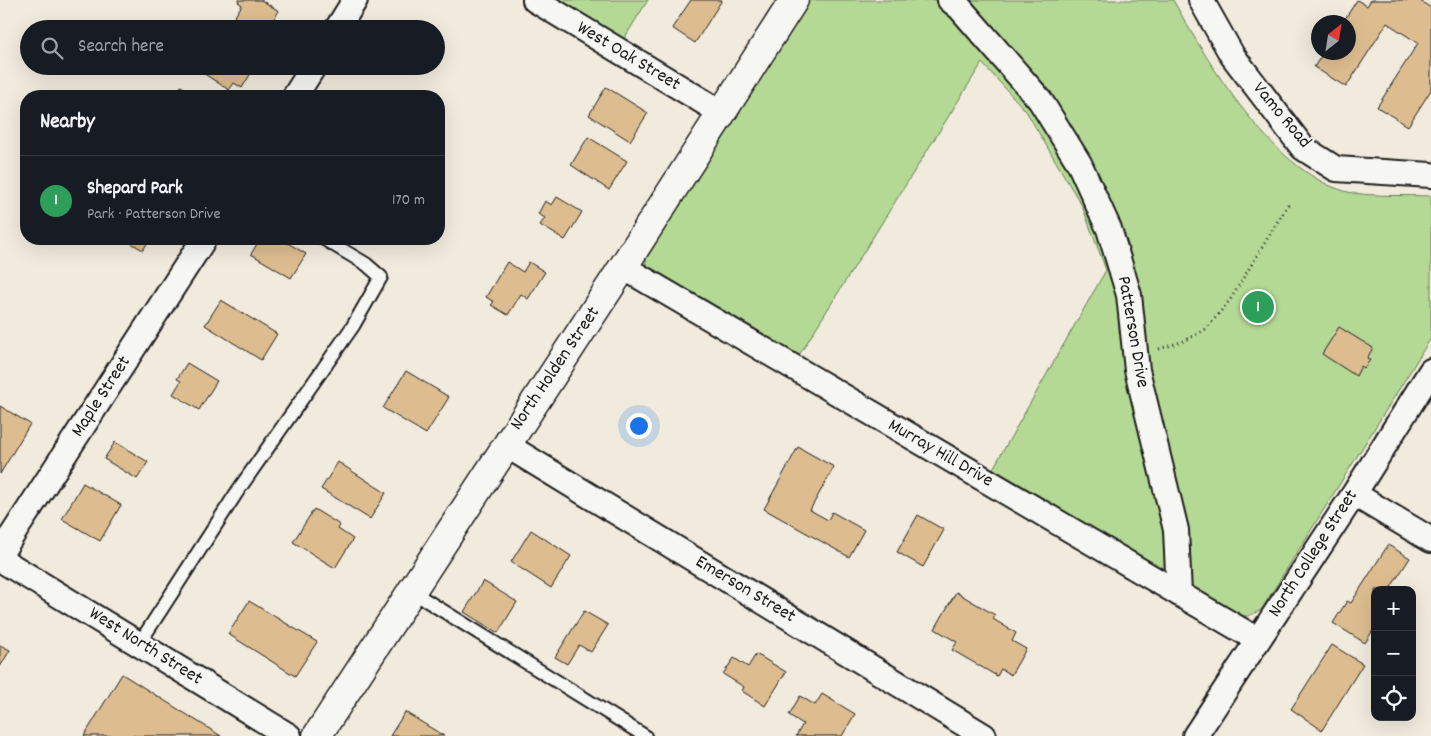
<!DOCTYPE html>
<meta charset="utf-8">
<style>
:root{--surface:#171b24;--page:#20242c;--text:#f1f3f6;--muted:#9ea1a6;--line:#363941;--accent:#d1495b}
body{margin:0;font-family:Dekko,sans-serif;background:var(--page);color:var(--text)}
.controls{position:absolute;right:15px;bottom:15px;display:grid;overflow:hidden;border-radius:10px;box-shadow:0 5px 20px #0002}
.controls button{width:45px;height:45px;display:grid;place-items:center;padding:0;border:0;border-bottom:1px solid var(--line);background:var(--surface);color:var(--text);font:25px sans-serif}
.compass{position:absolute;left:1311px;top:15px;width:45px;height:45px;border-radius:50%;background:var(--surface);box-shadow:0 5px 20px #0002;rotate:30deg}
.you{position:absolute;left:638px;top:425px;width:18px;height:18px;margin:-12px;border:4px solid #fff;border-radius:50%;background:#1a73e8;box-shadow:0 0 0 8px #1a73e833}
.badge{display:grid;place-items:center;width:32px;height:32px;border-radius:50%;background:var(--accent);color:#fff;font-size:16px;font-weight:700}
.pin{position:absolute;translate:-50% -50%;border:2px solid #fff;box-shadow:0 1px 5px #0006}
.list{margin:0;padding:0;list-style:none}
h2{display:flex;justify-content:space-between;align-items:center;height:65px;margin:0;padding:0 20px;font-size:21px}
h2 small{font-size:16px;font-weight:400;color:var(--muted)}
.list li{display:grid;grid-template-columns:32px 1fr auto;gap:15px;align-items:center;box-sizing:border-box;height:90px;padding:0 20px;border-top:1px solid var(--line)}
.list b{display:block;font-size:19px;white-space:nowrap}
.list p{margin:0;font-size:16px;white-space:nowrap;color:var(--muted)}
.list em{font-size:16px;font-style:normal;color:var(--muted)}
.icon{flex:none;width:28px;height:28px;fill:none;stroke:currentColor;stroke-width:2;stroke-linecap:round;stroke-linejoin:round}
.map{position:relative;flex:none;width:1431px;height:736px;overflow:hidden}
.search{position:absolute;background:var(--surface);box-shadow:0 5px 20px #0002;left:20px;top:20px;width:425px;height:55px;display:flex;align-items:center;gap:12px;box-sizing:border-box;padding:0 18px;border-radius:28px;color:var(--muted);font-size:19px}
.panel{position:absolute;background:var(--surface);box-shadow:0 5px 20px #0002;left:20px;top:90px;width:425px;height:155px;border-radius:20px}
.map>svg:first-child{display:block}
.green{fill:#b4d994;stroke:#687a58}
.building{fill:#ddbd90;stroke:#1c1c1c}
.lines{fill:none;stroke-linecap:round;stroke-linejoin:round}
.lane-casing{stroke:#1c1c1c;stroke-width:16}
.street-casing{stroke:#1c1c1c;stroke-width:28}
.secondary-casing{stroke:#1c1c1c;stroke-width:31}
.path{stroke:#1c1c1c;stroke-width:3;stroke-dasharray:1 4;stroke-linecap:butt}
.lane{stroke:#f6f6f2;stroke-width:12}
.street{stroke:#f6f6f2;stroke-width:24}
.secondary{stroke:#f6f6f2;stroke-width:28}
.labels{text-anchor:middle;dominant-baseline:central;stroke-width:4.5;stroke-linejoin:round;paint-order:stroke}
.street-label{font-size:19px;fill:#1c1c1c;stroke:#f6f6f2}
</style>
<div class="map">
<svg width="1431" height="736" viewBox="0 0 1431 736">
<rect width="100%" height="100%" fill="#f1ebde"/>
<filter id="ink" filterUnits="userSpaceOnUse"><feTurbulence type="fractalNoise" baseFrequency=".02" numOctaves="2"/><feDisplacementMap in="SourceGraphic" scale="10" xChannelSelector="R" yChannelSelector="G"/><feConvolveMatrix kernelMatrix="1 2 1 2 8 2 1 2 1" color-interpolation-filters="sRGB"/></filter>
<g filter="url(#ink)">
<path class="green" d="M545,0H648L620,45Z
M807,0H1173C1208,63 1271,169 1344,191C1365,197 1408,195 1431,196V338L1261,610L1248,616H1235L991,472L1106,270L1082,206L1026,111L982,63L796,360L646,269V260L650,249Z"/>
<path class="building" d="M239,0H261L279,11L273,20L282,25L279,29H237L230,24L242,5L238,2Z
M691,0H722L695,43L672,28Z
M1357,0L1367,6L1371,0H1419L1431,8V90L1408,126L1377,107L1418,43L1387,23L1346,87L1314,67L1324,52H1348V22H1343Z
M203,66H252L254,68L242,88L234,83L229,90L200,71Z
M181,86L197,96H175Z
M606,87L648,113L630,141L589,115Z
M588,137L627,161L609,190L571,165Z
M557,197L582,212L565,240L540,225L545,218L538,214L545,201L552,205Z
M124,239H163L160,245L150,239L143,250Z
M260,239H281L306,254L291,278L251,254Z
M507,262L523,272L529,262L545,272L528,299L521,294L508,315L491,305L494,302L486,297Z
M221,300L277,334L261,360L205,325Z
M1339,327L1373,348L1367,358L1370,360L1364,368L1361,366L1356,376L1322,354Z
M187,363L217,381L199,410L173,394L181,381L177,379Z
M406,371L449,397L426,434L383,408Z
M0,406L30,424L0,474Z
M115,442L148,462L137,479L104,459Z
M798,447L834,467L810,510L828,520L832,512L864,530L849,557L764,509Z
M338,462L386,493L370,519L321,489Z
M83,483L121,505L100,541L62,519Z
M314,509L340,525L338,529L353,539L335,568L293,542Z
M918,515L944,530L923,567L897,552Z
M531,530L571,556L551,588L511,562Z
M1388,545L1410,558L1391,587L1395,590H1375V627L1365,643L1333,623L1347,601L1351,603Z
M483,581L517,602L498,633L464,612Z
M956,592L995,615L993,619L1016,633L1012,641L1026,649L1011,675L1001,669L997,676L952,650L957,642L935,629Z
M249,601L317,642L295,676L228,634Z
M584,611L608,625L591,652L579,645L567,664L555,657Z
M0,645L10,650L0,667Z
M1332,645L1363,664L1322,730L1291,709Z
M756,654L786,672L765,706L742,691L744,687L723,674L734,658L748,667Z
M122,674L221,736H84Z
M822,694L855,714L842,736H796L803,724L789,715L800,696L815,705Z
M405,712L444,736H390Z"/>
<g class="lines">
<g class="lane-casing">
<path id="lane" d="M411,591L645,736
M139,644L239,489L353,326L381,277L366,264L324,239"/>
</g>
<g class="street-casing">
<path id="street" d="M535,0L722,113
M950,0L960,8L1040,100L1079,163L1109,229L1129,295L1137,370L1176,530L1179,594
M1201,0L1232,55L1303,148L1336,169L1431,175
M337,29L355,0
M295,96L314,66
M623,267L1258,640
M506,445L984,736
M1354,494L1431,540
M0,554L204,239
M0,559L289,736
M1195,736L1354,494L1431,371"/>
</g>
<g class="secondary-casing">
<path id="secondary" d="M317,736L623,267L794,0"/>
</g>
<path class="path" d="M1159,349L1184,341L1206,329L1230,300L1289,203"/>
<use href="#lane" class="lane"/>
<use href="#street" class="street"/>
<use href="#secondary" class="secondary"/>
</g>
</g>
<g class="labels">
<g class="street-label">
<text transform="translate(628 57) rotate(31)">West Oak Street</text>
<text transform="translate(1281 116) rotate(50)">Vamo Road</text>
<text transform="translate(1132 332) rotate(80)">Patterson Drive</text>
<text transform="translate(556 369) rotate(-56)">North Holden Street</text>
<text transform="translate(102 397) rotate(-57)">Maple Street</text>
<text transform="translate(940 454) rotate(30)">Murray Hill Drive</text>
<text transform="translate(1314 554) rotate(-57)">North College Street</text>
<text transform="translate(745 590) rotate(31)">Emerson Street</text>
<text transform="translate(145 647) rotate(32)">West North Street</text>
</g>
</g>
</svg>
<div class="controls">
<button>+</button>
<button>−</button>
<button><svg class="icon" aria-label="locate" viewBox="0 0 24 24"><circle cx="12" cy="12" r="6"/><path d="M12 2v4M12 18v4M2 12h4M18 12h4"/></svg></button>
</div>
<svg class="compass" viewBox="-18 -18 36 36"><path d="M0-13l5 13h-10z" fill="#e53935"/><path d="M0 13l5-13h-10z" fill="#9ea1a6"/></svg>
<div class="you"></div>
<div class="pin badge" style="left:1258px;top:307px;background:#2e9e5b">1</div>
<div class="search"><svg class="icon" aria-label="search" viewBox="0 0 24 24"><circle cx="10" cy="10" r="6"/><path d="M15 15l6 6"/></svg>Search here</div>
<section class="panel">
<h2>Nearby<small></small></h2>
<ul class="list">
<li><span class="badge" style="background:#2e9e5b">1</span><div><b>Shepard Park</b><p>Park · Patterson Drive</p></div><em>170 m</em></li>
</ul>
</section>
</div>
